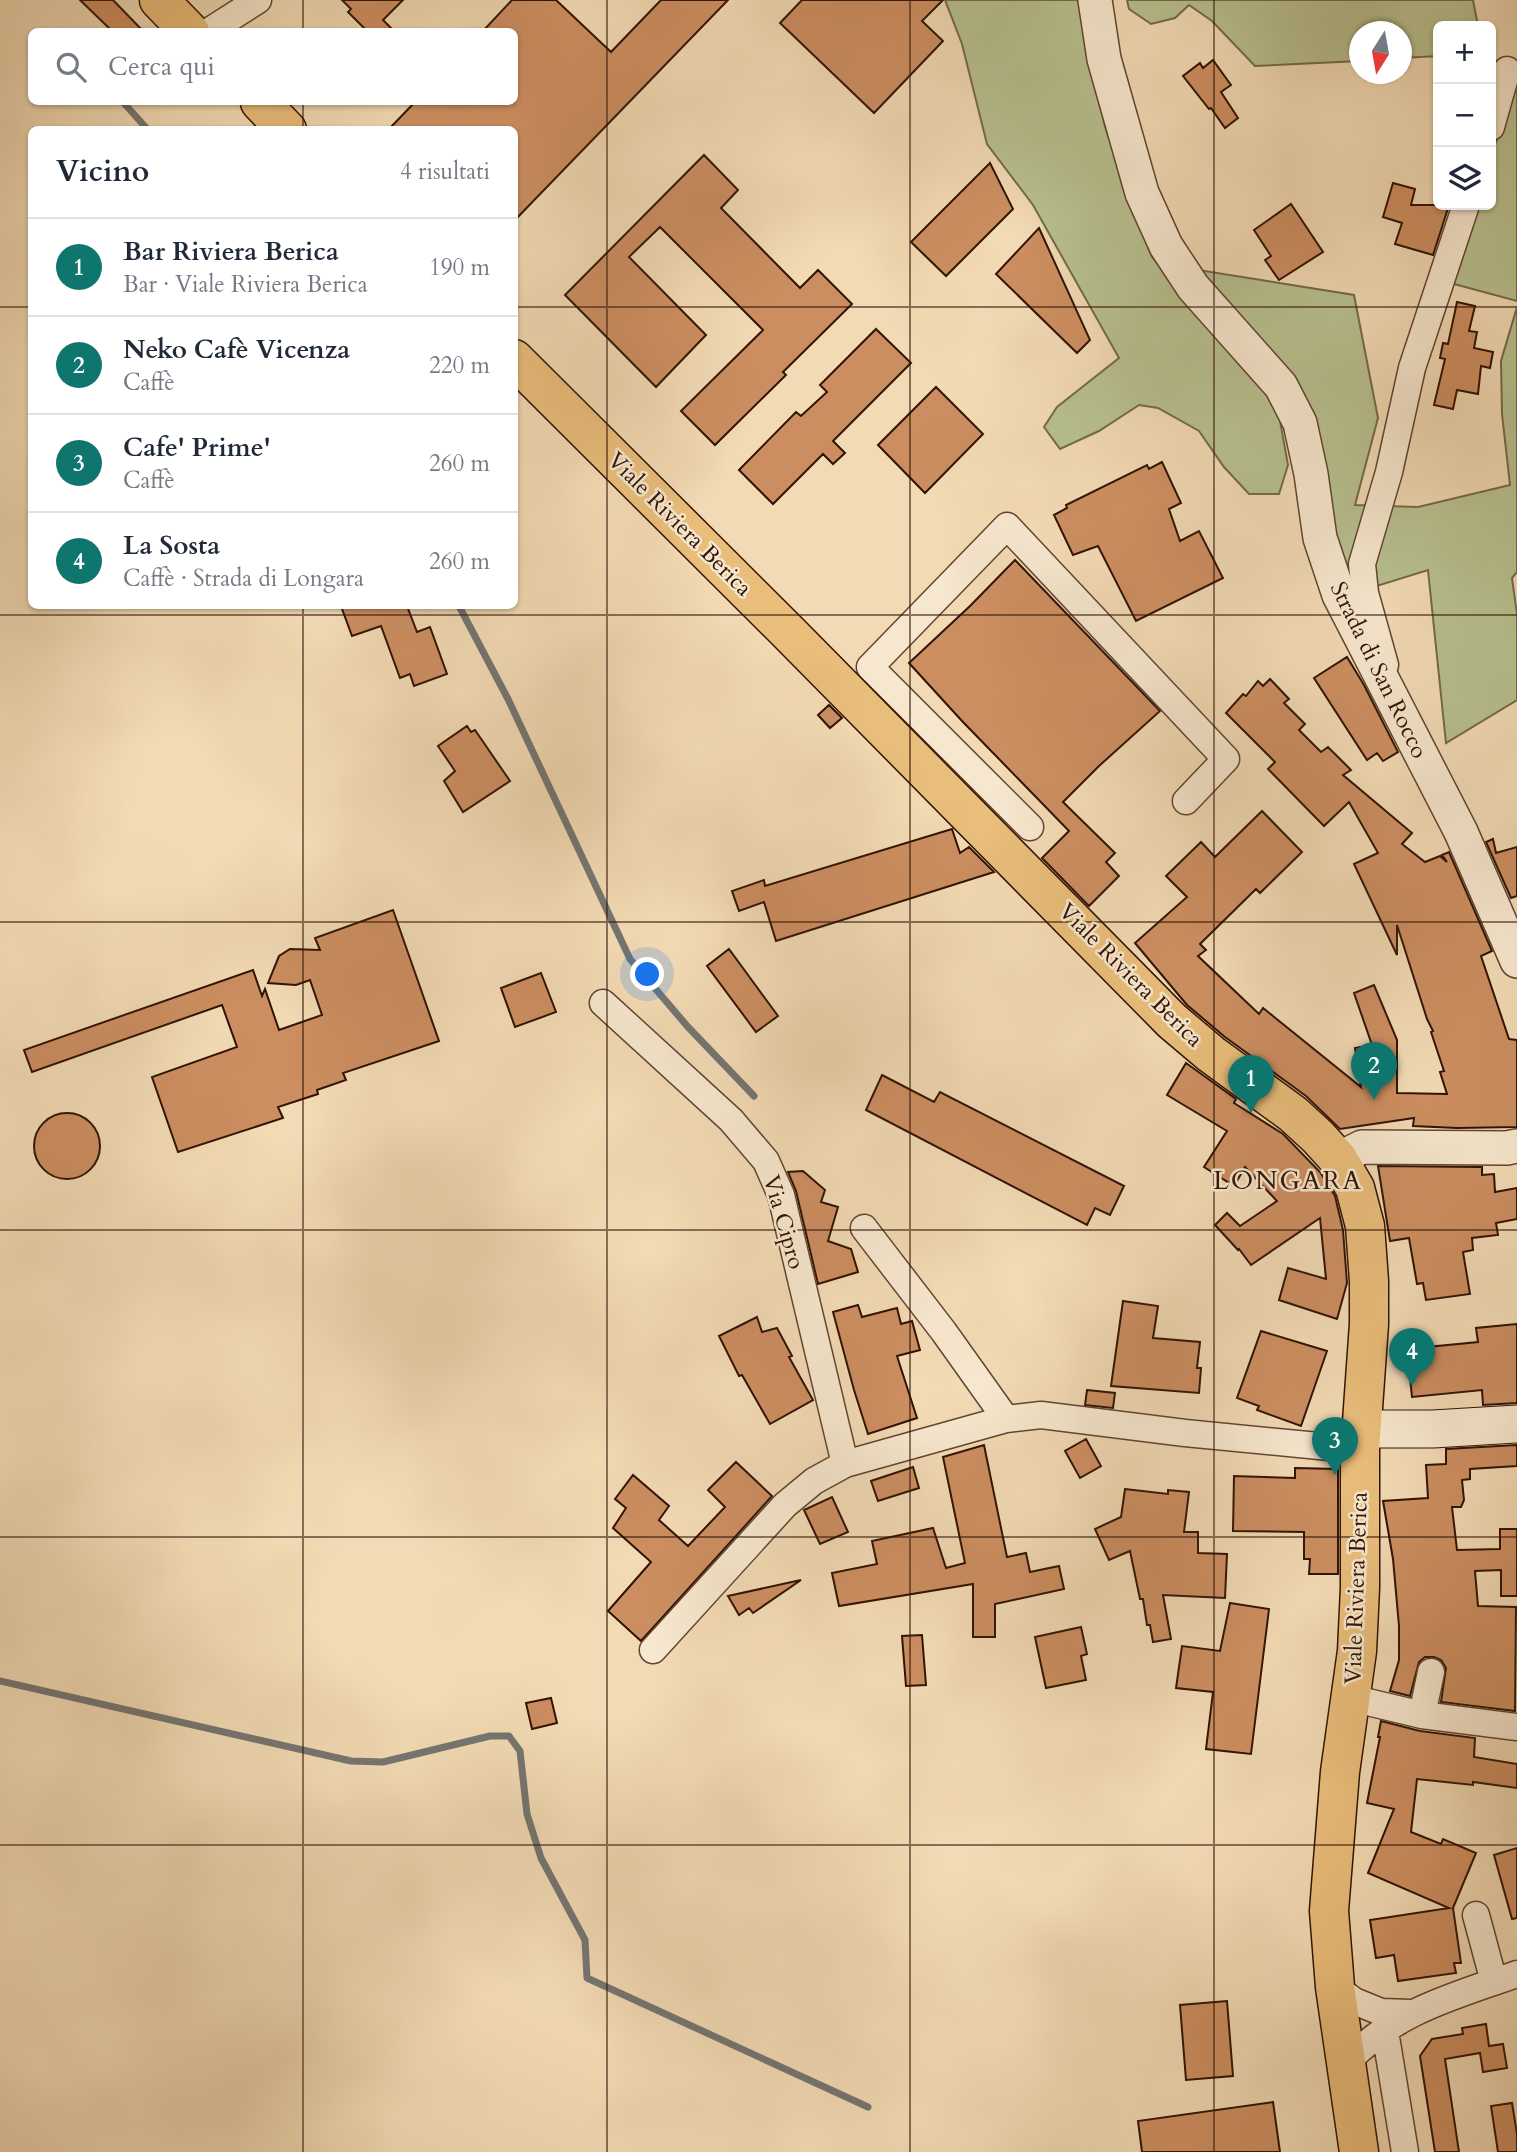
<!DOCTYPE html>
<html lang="it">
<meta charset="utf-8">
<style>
:root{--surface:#fff;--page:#f6f6f7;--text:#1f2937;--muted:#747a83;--line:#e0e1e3;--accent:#0f766e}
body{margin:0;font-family:Cardo,serif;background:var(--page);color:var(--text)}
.controls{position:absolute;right:21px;top:21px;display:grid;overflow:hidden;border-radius:10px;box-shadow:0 2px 5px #0004}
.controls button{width:63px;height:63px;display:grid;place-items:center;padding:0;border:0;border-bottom:2px solid var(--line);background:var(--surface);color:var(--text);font:35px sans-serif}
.compass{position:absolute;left:1349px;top:21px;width:63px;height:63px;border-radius:50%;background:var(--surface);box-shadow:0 2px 5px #0004;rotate:191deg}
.you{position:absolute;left:648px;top:975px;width:24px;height:24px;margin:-18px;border:5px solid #fff;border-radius:50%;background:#1a73e8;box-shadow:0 0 0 10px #1a73e833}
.badge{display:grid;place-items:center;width:46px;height:46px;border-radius:50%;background:var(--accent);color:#fff;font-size:23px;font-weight:700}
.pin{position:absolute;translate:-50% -58px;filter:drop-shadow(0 2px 4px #0008)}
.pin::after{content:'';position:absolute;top:37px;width:24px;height:21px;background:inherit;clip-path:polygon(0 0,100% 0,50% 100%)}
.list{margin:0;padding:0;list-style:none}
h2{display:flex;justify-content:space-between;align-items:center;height:91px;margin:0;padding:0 28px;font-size:30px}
h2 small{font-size:23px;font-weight:400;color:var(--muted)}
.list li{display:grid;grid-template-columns:46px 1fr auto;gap:21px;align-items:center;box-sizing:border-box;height:98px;padding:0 28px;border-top:2px solid var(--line)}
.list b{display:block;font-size:26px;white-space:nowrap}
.list p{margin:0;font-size:23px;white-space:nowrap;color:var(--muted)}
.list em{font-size:23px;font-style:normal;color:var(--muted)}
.icon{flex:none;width:38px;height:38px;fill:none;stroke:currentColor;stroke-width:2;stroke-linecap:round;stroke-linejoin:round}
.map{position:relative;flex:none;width:1517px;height:2152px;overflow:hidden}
.search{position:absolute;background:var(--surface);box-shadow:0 2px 5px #0004;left:28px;top:28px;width:490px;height:77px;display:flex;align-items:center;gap:18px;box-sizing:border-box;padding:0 24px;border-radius:10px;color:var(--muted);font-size:26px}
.panel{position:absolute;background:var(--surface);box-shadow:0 2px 5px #0004;left:28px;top:126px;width:490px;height:483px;border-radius:10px}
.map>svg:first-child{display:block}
.green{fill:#b8c08f;stroke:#746a4a;stroke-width:2}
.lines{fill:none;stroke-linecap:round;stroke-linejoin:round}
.stream{stroke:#747571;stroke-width:7}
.building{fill:#cc8e61;stroke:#301305;stroke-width:2}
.minor-casing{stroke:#604531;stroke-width:29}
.tertiary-casing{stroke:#604531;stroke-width:36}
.secondary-casing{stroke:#301305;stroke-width:39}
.primary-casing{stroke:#301305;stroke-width:41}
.minor{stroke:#f7e7ce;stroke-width:26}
.tertiary{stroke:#f7e7ce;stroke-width:33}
.secondary{stroke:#f7e7ce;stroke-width:37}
.primary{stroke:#e9bd7a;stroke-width:38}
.grid{fill:none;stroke:#301305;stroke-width:2;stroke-opacity:0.55}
.labels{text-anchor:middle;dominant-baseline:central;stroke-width:5;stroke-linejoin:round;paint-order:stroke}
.street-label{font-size:23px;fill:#301305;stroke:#f7e7ce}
.quarter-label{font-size:26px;letter-spacing:2px;fill:#301305;stroke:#f7e7ce}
</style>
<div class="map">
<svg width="1517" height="2152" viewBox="0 0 1517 2152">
<rect width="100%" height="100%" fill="#f2dab4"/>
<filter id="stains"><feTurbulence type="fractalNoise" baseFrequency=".00286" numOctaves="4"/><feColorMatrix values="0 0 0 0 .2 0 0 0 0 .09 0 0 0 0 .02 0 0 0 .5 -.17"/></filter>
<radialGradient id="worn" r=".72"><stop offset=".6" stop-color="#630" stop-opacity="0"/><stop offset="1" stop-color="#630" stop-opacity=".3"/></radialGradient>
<path class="green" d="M945,0H1079L1085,44L1105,126L1126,192L1152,257L1197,309L1248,362L1279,415L1288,465L1279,494H1249L1224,467L1199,431L1158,408L1139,405L1099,431L1060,449L1044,427L1057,407L1119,358L1033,205L987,144L962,44Z
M1127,0H1473L1478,26H1438V56L1402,58V32H1360L1359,61L1255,66L1212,21L1189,5L1175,18L1151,24L1129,9Z
M1517,86V301L1443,281L1472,205H1491V155Z
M1192,269L1354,295L1378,418L1355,505L1418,507L1510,485L1502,414L1501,361L1517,307V572L1512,578L1517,614V700L1446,743L1428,570L1351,594L1292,383Z"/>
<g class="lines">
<path class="stream" d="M123,102L148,130
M459,606L508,699L630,959L688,1027L754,1096
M0,1681L351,1761L383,1762L490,1736H509L520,1751L527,1814L541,1858L585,1940L587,1978L868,2107"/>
</g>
<path class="building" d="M80,0H113L144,32H113Z
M342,0H403L383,20L395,32H368L348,12L351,9Z
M512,0H556L611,52L661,0H728L514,221V130H388L415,102H514V32H482Z
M802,0H943L922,21L943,41L874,113L780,23Z
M1213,60L1231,85L1221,92L1238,118L1225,128L1211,108L1209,109L1183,76L1200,63L1203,68Z
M704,155L738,190L721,208L800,288L818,270L852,304L783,372L786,375L715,445L681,411L763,330L660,227L629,257L706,335L656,387L565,295Z
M990,163L1013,209L946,276L911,242Z
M1393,183L1415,189L1411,205H1449L1433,255L1395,244L1402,223L1383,217Z
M1291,204L1323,252L1279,280L1265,260L1271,256L1254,230Z
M1039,228L1090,340L1077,353L996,274Z
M1457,302L1475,306L1469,331L1477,332L1474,348L1493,352L1490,368L1481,366L1478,394L1457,390L1453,409L1434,405L1445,359L1440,358L1443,343L1448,344Z
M876,329L911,363L833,441L845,453L833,464L823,454L773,504L739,470L796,412L801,416L827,392L820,385Z
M936,387L983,434L925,493L878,445Z
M1162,462L1181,503L1169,509L1180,541L1199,531L1223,578L1136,621L1098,546L1073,555L1054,515L1067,508L1066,505L1147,465L1149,469Z
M1015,560L1160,711L1099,766L1063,802L1115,853L1106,862L1119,876L1089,906L1042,858L1069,831L962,721L909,663L970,606Z
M341,606H407L417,632L430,627L447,674L414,686L410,674L400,678L381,626L352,636Z
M1347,657L1364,685L1398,752L1383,761L1377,753L1367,760L1314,678Z
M1270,679L1289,699L1284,703L1305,724L1299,730L1321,752L1328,747L1351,770L1343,775L1412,833L1402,844L1425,862L1440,856L1447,862L1442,855L1449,852L1492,951L1481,956L1509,1039L1517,1040V1127L1457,1128L1413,1126L1414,1118L1340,1129L1306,1096L1225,1037L1187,1005L1135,943L1187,897L1166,876L1201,842L1215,857L1262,811L1302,852L1260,893L1256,889L1200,944L1206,950L1198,956L1259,1014L1263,1008L1361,1087L1355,1048L1372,1045L1354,993L1374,985L1397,1040V1093L1447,1094L1440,1072L1444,1071L1431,1032L1433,1031L1427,1019L1397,925V955L1354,864L1378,853L1349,802L1324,826L1268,769L1275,762L1226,713L1243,694L1246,696L1258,681L1263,686Z
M829,705L842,718L830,728L818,715Z
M467,726L471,732L475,730L510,781L463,812L444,781L455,771L438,746Z
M952,829L960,853L969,847L994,872L776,941L764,902L739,911L732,891L764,880L765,886Z
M1493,839L1496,853L1517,847V896L1511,898L1486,842Z
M393,910L439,1041L343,1073L346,1080L317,1090L318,1094L278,1107L283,1118L178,1152L152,1077L237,1047L222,1005L32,1072L24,1050L253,970L262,996L265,989L279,1030L322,1015L310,980L296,985L268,983L279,956L290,949L320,950L315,938Z
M729,949L778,1016L756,1032L707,966Z
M541,973L556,1012L515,1027L501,988Z
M1186,1063L1236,1099L1234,1103L1283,1134L1320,1172L1335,1196L1343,1230L1347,1283L1337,1319L1279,1300L1288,1268L1326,1279L1320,1218L1251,1265L1239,1249L1238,1250L1215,1225L1227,1213L1240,1226L1277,1201L1245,1167L1234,1186L1204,1167L1227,1131L1167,1095Z
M882,1075L934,1102L940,1092L1124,1186L1110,1215L1095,1208L1087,1225L866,1110Z
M34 1146a33 33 0 1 1 66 0a33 33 0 1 1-66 0Z
M1378,1166L1482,1167V1175L1494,1174L1495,1192L1517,1188V1219L1496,1223L1498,1235L1472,1238L1473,1250L1463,1252L1470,1294L1426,1300L1423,1283L1417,1284L1409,1238L1390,1241Z
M803,1171L825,1190L821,1202L838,1207L828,1241L851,1249L858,1272L818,1284L796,1191L788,1172Z
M1123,1301L1158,1306L1153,1338L1200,1342L1197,1368H1201L1199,1393L1111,1386Z
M858,1305L862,1317L897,1308L901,1324L912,1321L920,1350L897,1356L917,1418L868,1434L854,1390L833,1312Z
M757,1317L762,1332L777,1328L792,1356L789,1357L813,1400L770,1424L742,1375L739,1376L719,1336Z
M1517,1324V1403L1483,1405L1482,1390L1412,1397L1407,1349L1478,1342L1476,1328Z
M1261,1331L1327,1351L1301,1426L1257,1410L1259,1406L1237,1398Z
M1087,1390L1115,1393L1113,1408L1085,1405Z
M1086,1439L1101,1466L1080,1478L1065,1451Z
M984,1445L1007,1557L1026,1553L1030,1572L1059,1566L1064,1589L995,1604V1637H973V1584L839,1606L832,1573L877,1564L872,1541L933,1528L946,1568L965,1563L943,1457Z
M1517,1445V1466L1470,1469V1479L1462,1480L1464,1500L1461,1507H1452L1457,1550L1500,1549V1529H1517V1596H1501V1570L1475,1571L1478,1606L1516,1607L1515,1711L1441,1702L1446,1668L1441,1660L1434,1657H1425L1419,1662L1410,1696L1390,1691L1399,1660V1626L1393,1559L1383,1501L1428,1498L1426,1465L1446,1464V1449Z
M736,1462L772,1496L641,1641L608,1611L651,1562L613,1528L626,1508L615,1499L633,1475L669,1506L659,1520L688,1546L725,1507L708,1490Z
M913,1467L919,1488L878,1501L871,1481Z
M1295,1468L1338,1469V1574H1309L1310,1559H1304V1532L1233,1531L1234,1476L1295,1478Z
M1125,1489L1168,1494V1490L1189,1492L1184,1532H1198V1553L1227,1554L1225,1598L1163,1595L1171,1639L1153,1642L1150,1625H1147L1143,1599H1140L1130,1551L1109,1560L1095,1529L1121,1517Z
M832,1497L848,1532L820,1544L804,1510Z
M801,1580L753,1613L749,1608L739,1615L728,1596Z
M1230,1603L1269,1609L1251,1754L1206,1749L1213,1692L1176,1688L1182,1646L1220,1651Z
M1081,1627L1087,1654L1081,1656L1086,1680L1046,1688L1035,1637Z
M922,1635L926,1685L906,1686L902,1636Z
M551,1698L557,1723L532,1729L526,1703Z
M1381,1721L1420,1731L1475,1738L1474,1757L1517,1764V1788L1473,1782V1785L1417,1779L1411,1832L1441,1844L1443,1839L1476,1853L1453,1908L1461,1963H1454L1456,1973L1398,1981L1394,1955L1376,1958L1370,1920L1449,1908L1368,1873L1394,1809L1367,1803L1380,1737H1378Z
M1517,1848V1918L1512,1919L1494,1855Z
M1227,2001L1233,2076L1186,2080L1180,2005Z
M1486,2024L1489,2046L1503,2044L1507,2068L1483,2072L1480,2053L1445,2059L1459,2152H1435L1420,2056L1432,2039L1463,2034L1462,2028Z
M1273,2102L1280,2152H1142L1138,2121Z
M1512,2103L1517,2134V2152H1498L1491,2106Z"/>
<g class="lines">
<g class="minor-casing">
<path id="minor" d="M208,32L258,0
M1491,127L1507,70
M1385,665L1365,593L1362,564L1389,472L1412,368L1466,205
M1030,827L870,667L1007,526L1226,759L1186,801
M603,1003L731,1120L766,1161L781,1195L845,1464
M864,1228L944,1332L1006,1419
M653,1650L785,1505L814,1481L845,1464L1006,1419L1041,1415L1185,1433L1360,1450
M1351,1698L1422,1715L1517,1727
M1422,1715L1431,1672
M1476,1915L1494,1982
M1335,1987L1354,2001L1381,2012L1411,2013
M1385,2031L1405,2152
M1346,2064C1389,2013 1457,1995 1517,1974"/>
</g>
<g class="tertiary-casing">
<path id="tertiary" d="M1095,0L1104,59L1142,193L1166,246L1193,287L1281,386L1300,423L1311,474L1320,538L1339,595L1461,832L1517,961
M1338,1159L1362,1147L1507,1148L1517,1146"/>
</g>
<g class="secondary-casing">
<path id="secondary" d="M1362,1429H1433L1517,1424"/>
</g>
<g class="primary-casing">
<path id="primary" d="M159,0L190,32
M260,102L287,130
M514,359L789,633L1172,1021L1211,1054L1293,1114L1318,1137L1338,1159L1355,1188L1365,1226L1369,1281V1324L1360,1450V1588L1357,1651L1340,1772L1329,1911L1335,1987L1359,2152"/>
</g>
<use href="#minor" class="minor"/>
<use href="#tertiary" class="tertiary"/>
<use href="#secondary" class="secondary"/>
<use href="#primary" class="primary"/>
</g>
<path class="grid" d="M303,0V32M607,0V2152M910,0V2152M1214,0V2152M303,102V130M0,307H32M514,307H1517M303,606V2152M0,615H1517M0,922H1517M0,1230H1517M0,1537H1517M0,1845H1517"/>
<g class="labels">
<g class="street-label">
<text transform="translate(680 524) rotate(45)">Viale Riviera Berica</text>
<text transform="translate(1379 670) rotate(64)">Strada di San Rocco</text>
<text transform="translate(1131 975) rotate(45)">Viale Riviera Berica</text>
<text transform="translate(784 1222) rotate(74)">Via Cipro</text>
<text transform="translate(1356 1588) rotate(-88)">Viale Riviera Berica</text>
</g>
<g class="quarter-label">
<text x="1288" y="1180">LONGARA</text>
</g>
</g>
<rect width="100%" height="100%" filter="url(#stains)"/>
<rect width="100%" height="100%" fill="url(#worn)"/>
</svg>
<div class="controls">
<button>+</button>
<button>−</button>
<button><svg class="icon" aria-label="layers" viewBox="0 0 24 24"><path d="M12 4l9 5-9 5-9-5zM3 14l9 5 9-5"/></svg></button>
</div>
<svg class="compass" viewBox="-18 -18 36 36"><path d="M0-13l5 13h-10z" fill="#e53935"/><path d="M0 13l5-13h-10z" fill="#747a83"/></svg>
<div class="you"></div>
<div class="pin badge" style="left:1251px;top:1113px">1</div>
<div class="pin badge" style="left:1374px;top:1100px">2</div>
<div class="pin badge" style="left:1335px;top:1475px">3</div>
<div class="pin badge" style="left:1412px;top:1386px">4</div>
<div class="search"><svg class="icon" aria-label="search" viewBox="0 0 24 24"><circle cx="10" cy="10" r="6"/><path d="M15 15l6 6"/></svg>Cerca qui</div>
<section class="panel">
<h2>Vicino<small>4 risultati</small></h2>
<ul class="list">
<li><span class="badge">1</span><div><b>Bar Riviera Berica</b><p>Bar · Viale Riviera Berica</p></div><em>190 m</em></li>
<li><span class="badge">2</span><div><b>Neko Cafè Vicenza</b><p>Caffè</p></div><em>220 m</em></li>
<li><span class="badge">3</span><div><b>Cafe' Prime'</b><p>Caffè</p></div><em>260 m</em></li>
<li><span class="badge">4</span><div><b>La Sosta</b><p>Caffè · Strada di Longara</p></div><em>260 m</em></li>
</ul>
</section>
</div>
